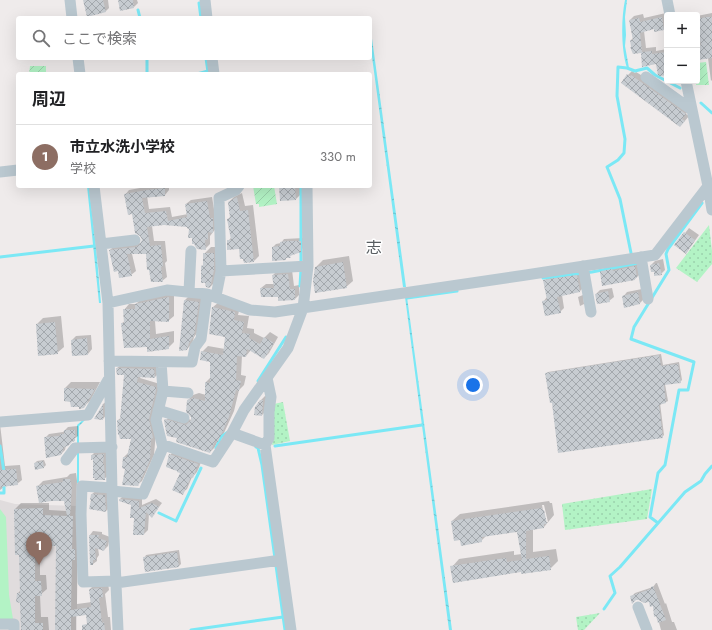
<!DOCTYPE html>
<html lang="ja">
<meta charset="utf-8">
<style>
:root{--surface:#fff;--page:#f6f6f6;--text:#202124;--muted:#757577;--line:#e0e0e0;--accent:#0f766e}
body{margin:0;font-family:Jost,"Noto Sans JP",sans-serif;background:var(--page);color:var(--text)}
.controls{position:absolute;right:12px;top:12px;display:grid;overflow:hidden;border-radius:4px;box-shadow:0 4px 16px #0002}
.controls button{width:36px;height:36px;display:grid;place-items:center;padding:0;border:0;border-bottom:1px solid var(--line);background:var(--surface);color:var(--text);font:20px sans-serif}
.you{position:absolute;left:473px;top:385px;width:14px;height:14px;margin:-10px;border:3px solid #fff;border-radius:50%;background:#1a73e8;box-shadow:0 0 0 6px #1a73e833}
.badge{display:grid;place-items:center;width:26px;height:26px;border-radius:50%;background:var(--accent);color:#fff;font-size:13px;font-weight:700}
.pin{position:absolute;translate:-50% -33px;filter:drop-shadow(0 1px 2px #0008)}
.pin::after{content:'';position:absolute;top:21px;width:14px;height:12px;background:inherit;clip-path:polygon(0 0,100% 0,50% 100%)}
.list{margin:0;padding:0;list-style:none}
h2{display:flex;justify-content:space-between;align-items:center;height:52px;margin:0;padding:0 16px;font-size:17px}
h2 small{font-size:13px;font-weight:400;color:var(--muted)}
.list li{display:grid;grid-template-columns:26px 1fr auto;gap:12px;align-items:center;box-sizing:border-box;height:64px;padding:0 16px;border-top:1px solid var(--line)}
.list b{display:block;font-size:15px;white-space:nowrap}
.list p{margin:0;font-size:13px;white-space:nowrap;color:var(--muted)}
.list em{font-size:13px;font-style:normal;color:var(--muted)}
.icon{flex:none;width:22px;height:22px;fill:none;stroke:currentColor;stroke-width:2;stroke-linecap:round;stroke-linejoin:round}
.map{position:relative;flex:none;width:712px;height:630px;overflow:hidden}
.search{position:absolute;background:var(--surface);box-shadow:0 4px 16px #0002;left:16px;top:16px;width:356px;height:44px;display:flex;align-items:center;gap:10px;box-sizing:border-box;padding:0 14px;border-radius:4px;color:var(--muted);font-size:15px}
.panel{position:absolute;background:var(--surface);box-shadow:0 4px 16px #0002;left:16px;top:72px;width:356px;height:116px;border-radius:4px}
.map>svg:first-child{display:block}
.education{fill:#e0dcdd}
.grass{fill:url(#grass-dots)}
.park{fill:#b3f3c5}
.garden{fill:url(#garden-furrows)}
.water{fill:url(#water-ripples)}
.shadow{fill:#0003;fill-rule:evenodd}
.lines{fill:none;stroke-linecap:round;stroke-linejoin:round}
.stream{stroke:#7be8f5;stroke-width:3}
.building{fill:url(#building-cross-hatch)}
.minor{stroke:#bac8d0;stroke-width:11}
.labels{text-anchor:middle;dominant-baseline:central;stroke-width:3;stroke-linejoin:round;paint-order:stroke}
.quarter-label{font-size:16px;fill:#585d61;stroke:#fff}
</style>
<div class="map">
<svg width="712" height="630" viewBox="0 0 712 630">
<defs>
<pattern id="grass-dots" width="8" height="8" patternUnits="userSpaceOnUse"><rect width="8" height="8" fill="#b3f3c5"/><path d="M2 2h.1M6 6h.1" fill="none" stroke="#9bd2ac" stroke-width="1.8" stroke-linecap="round"/></pattern>
<pattern id="garden-furrows" width="10" height="10" patternUnits="userSpaceOnUse"><rect width="10" height="10" fill="#b3f3c5"/><path d="M-1 1l2-2M0 10L10 0M9 11l2-2" fill="none" stroke="#9bd2ac"/></pattern>
<pattern id="water-ripples" width="26" height="14" patternUnits="userSpaceOnUse"><rect width="26" height="14" fill="#7be8f5"/><path d="M2 4q2-2 4 0t4 0M15 11q2-2 4 0t4 0" fill="none" stroke="#66bfc9"/></pattern>
<pattern id="building-cross-hatch" width="8" height="8" patternUnits="userSpaceOnUse"><rect width="8" height="8" fill="#c7ccd1"/><path d="M0 0l8 8M0 8l8-8" fill="none" stroke="#a3a8ad"/></pattern>
</defs>
<rect width="100%" height="100%" fill="#efebeb"/>
<path class="education" d="M0,500L15,504L77,506V630H0Z"/>
<path class="grass" d="M709,225L712,251V264L697,282L676,268Z
M283,402L290,441L272,445L273,439L274,404Z
M652,489L647,519L565,530L562,504Z
M600,613L584,630H578L576,617Z"/>
<path class="park" d="M0,509L6,517L9,595L13,619H0Z"/>
<path class="garden" d="M706,62L709,85H696L697,63Z
M30,66H46V74H29Z
M253,186H274L277,204L259,207V204H256Z"/>
<path class="water" d="M625,0H627L625,17L626,35L625,46L629,68H627C621,50 621,19 625,0Z
M370,24L406,287H403L370,42Z
M87,186H89L96,246L101,303H99Z
M405,297H407L452,630H449Z
M85,418L86,419L79,426V483H77V425Z"/>
<path class="shadow" d="M84,0H108L109,8L105,12Z
M119,0H137L138,3L134,7Z
M666,13L667,26L664,29L655,31L654,28L644,31L646,48L656,47V51L667,49V74L657,63L642,52L633,53L631,40L633,38L630,20L634,16L643,14L644,18Z
M712,13V80L711,81L708,58L697,59V16Z
M632,71L635,73L636,72L646,78L689,110L686,114L689,116L684,122L628,75Z
M151,186H169V190L165,195L147,196L149,209L170,207L172,217L188,214L186,204L191,200L212,197L217,227L210,236V244L205,249L188,226L164,224L152,226L154,241H165L167,261L165,263L167,277L162,281L147,254H132L136,271L131,275L118,270L110,250L114,246L142,243L143,240L125,195L129,190Z
M280,186H300L301,194L296,199Z
M242,193L245,206L253,205L259,256L254,261L240,248L228,241L232,237L228,219L231,216L229,202L234,197Z
M689,228L699,235L686,253L676,245Z
M304,238V247L300,251L294,253L285,259L273,247L276,244L281,243L284,239Z
M211,247H220L217,280L210,287L204,264V254Z
M349,256L353,281L346,287L316,267L323,260Z
M663,259L665,270L661,274L651,265L655,261Z
M639,262L641,273L635,279L602,272L606,268L616,265L617,267Z
M292,270L294,286L299,285V295L295,299L279,296L261,288L266,284H274L273,275L277,271Z
M581,271L584,287L580,291L562,295L564,308L560,312L543,302L547,297L544,281L549,276Z
M612,288L614,297L609,301L596,294L600,290Z
M642,289L644,299L640,303L623,297L627,292Z
M174,292V316L168,321H155L156,334L174,331V342L168,348L147,346L122,323L125,321L124,310L129,304H136L141,299Z
M190,295L204,297L199,330L194,337L192,344L187,349L185,300Z
M583,295L584,304L580,306L578,297Z
M219,302L240,307L238,315L249,316L247,328L254,329V333L264,338L270,332L278,337L269,353L264,358L251,350L246,356L242,355L241,375L246,376L244,385L239,390L234,411L223,435L218,440L215,447L210,452L179,438L166,420L171,415L192,420L188,400L193,395L199,393L206,395V382L211,377V361L202,352L208,346L225,349L226,336L213,307Z
M61,316L64,347L57,353L37,324L43,318Z
M91,335L92,349L88,354L72,340L76,336Z
M661,354L663,365L679,362L682,380L680,382L665,384L668,401L666,402L660,403L664,435L662,437L553,402L546,374L548,372Z
M122,364L158,365L159,373L155,377L141,376L140,378L160,384L154,455L142,481L137,485L126,468L124,457L128,453L132,438L118,420L122,417L125,374L117,368Z
M71,382H100L90,401L83,407L65,388Z
M265,396H267L266,411L262,415L260,401Z
M107,401V414L103,419L96,418L103,404Z
M0,424L5,466L20,465L22,480L17,484L5,486L0,490Z
M78,426V436L66,445L65,450L61,454L45,438L49,434L63,432L68,427Z
M108,450L109,475L104,479L92,455L96,451Z
M174,451L202,460L197,472L192,477L187,489L182,493L181,473L170,455Z
M44,460L46,465L44,467L35,463L37,461Z
M76,473L77,481L76,511H78L77,604L92,602L90,589L96,583H108L109,590L105,594L108,617H110L111,630H89L87,613L76,615V630H56L57,545H46V548L40,554V575H46L47,589L40,595L41,617H48L49,630H22L21,602L18,593L21,590L20,554L15,509L21,503H49V510L67,511L65,500L37,487L43,481L67,477L70,474Z
M97,490L109,491L110,507L106,511L92,494Z
M124,495L142,497V505L156,499L162,503L152,516L149,513L148,530L144,534L135,516L132,504L120,499Z
M549,501L550,503H552L554,515L544,527L533,529V552L556,549L558,561L550,569L522,571L452,567L459,559L514,551V555L522,554L517,531L487,535L481,541L452,521L460,514ZM542,505H544L548,522H545Z
M93,531L102,532V534L110,537L108,546L104,550L98,548L99,555L97,558V561L93,564L90,535Z
M179,550L181,564L179,566L145,557L146,555Z
M656,583H657L665,604L666,603L672,622H674L677,630H661L654,604L649,601L631,597L635,593L653,587Z"/>
<g class="lines">
<path class="stream" d="M199,3L201,18
M138,10L140,18
M147,58V74
M206,58L208,72
M197,74L208,71
M701,103L712,113
M631,253L620,199L607,167L618,160L624,153L625,139L617,96L618,67L627,68L635,71L647,68L655,75L680,88
M0,257L94,246
M301,264V186
M543,278L592,272L638,263
M300,286L301,269
M407,298L457,291
M258,381L286,337
M0,446L4,472
M275,446L422,425
M256,447L258,448L262,465L285,630
M216,448L221,437L228,432
M0,493H4V484
M159,513L176,521L201,468
M658,523L650,517L658,473L665,465L679,390H688L694,362L631,339L634,327L669,270L666,254L668,249L702,203
M604,609L615,593L610,576L620,567L685,492L701,481L705,474L712,466
M191,630L283,617"/>
</g>
<path class="building" d="M83,0H103L106,12L87,17Z
M118,0H133L134,8L120,11Z
M662,17L664,30L654,32V29L640,33L642,52L652,51V54L667,52V75L660,76L658,75L656,64L642,67L641,53L633,54L630,47H631L630,40H633L629,20L639,18L640,22Z
M707,17H712V58L697,60V46L701,45L697,26V19Z
M627,74L630,77L631,75L641,82L686,114L682,119L685,121L680,127L621,83Z
M279,186H295L296,200L280,201Z
M165,188V196L142,198L145,213L166,211L168,221L187,217L185,204L207,201L210,218H213V233L208,232V239L205,240L206,250L197,249L194,244H192V238H188L189,229L187,228V227L164,225L147,227L150,246L161,245L163,266L161,267L163,282H151L149,270H147L146,254H127L132,276L119,278L118,271L114,272L109,250L136,247L139,245L142,240L140,236L135,233L132,214L128,215L124,194L147,190Z
M237,197L240,211L248,210L254,262L244,263L243,259H240L239,249L227,250V240H231L227,219L230,218L228,202Z
M684,232L695,240L686,254L674,245Z
M288,241H301V252L290,256L291,258H286V260L272,261V247L280,246V242Z
M203,253H214V270L210,288L206,287L205,283H201V266L203,265Z
M343,262L347,288L315,293L313,281L315,267Z
M659,263L662,275L654,276V272H651L650,265Z
M635,266L637,278H635V280L602,286L600,272L601,271L612,269L613,271Z
M288,274L290,289H295V300L278,301V297H261L260,288H274L272,275Z
M577,275L580,292L557,297L561,313L545,316L542,301L547,300L543,280Z
M608,291L610,302L597,304L595,294Z
M638,292L640,304L624,308L622,296Z
M169,297V322L150,321V339L169,336V349L147,352V347L124,348L121,323H124L123,309H135V304Z
M184,300L199,302L194,336L189,343L187,350L179,351Z
M212,307L235,312L234,320L244,322L242,333L250,334L249,338L260,344L264,337L274,343L264,359L247,349L246,357L237,356L236,380L241,381L239,391L236,390L229,417L218,442L215,441L210,453L176,442L177,438L167,436L164,421L165,419L186,425L191,420V417L186,412L187,400L193,398L205,401V382L210,383V362L200,360L201,351L223,355L225,337L209,334Z
M55,322L58,354L38,356L36,324Z
M87,338L88,355L72,356L71,340Z
M659,355L661,366L678,364L681,383L664,385L666,403L659,405L663,438L558,453L552,403H550L545,373Z
M116,368L154,369L155,378L138,377L137,382L156,387V390L149,419L153,438L151,439L150,460L138,486L122,485L125,469L122,468L123,457H127L131,439H120L119,435H118L117,420H120L124,375H117Z
M64,388L95,389L84,408L79,409V407H71L70,402L64,401Z
M260,400H263L262,416L254,415L255,407Z
M103,404V420L94,419Z
M64,430H75V441L72,442L68,446L64,447L61,455L46,458L44,437L60,436V434H64Z
M104,454L103,464H104L105,480H94L95,478H93V459L91,460V455Z
M169,454L198,464L193,478L191,477L183,495L172,490L180,473L177,472V471L166,467Z
M43,461L44,468L35,470L34,463Z
M16,469L18,485L0,487V470Z
M63,479H70L72,487L70,516H73L72,549H75V560H72L71,610L91,607L89,589L102,588L103,597L99,598L102,623L104,622L105,630H82V625L87,624L86,615L71,617V630H55L56,546H41V554H35V581H41L42,596H35V623H43V630H21L20,603L16,602L17,593H20L19,555H15L14,509L43,508V515L67,516L64,501H51L39,503L36,486L63,482Z
M91,494L105,495L106,512L89,509L91,500H90Z
M119,499L139,501V508L152,503L159,507L152,518L146,512L144,535H133L134,518H130L131,505L119,501Z
M542,508V510H544L547,524H544V528L526,531V559L549,556L551,570L521,574V572L453,583L450,566L506,558L507,562L522,560L517,532L482,537V542L461,546L460,540L454,541L451,521Z
M89,535H99L98,538L107,541L104,551L95,548L96,560H93V565H90Z
M177,552L179,567L145,572L143,557Z
M653,586L666,620L658,623L656,616L654,617L653,606L650,607L649,602L644,603L639,600H636L632,604L630,596L651,589V587Z"/>
<g class="lines">
<path class="minor" d="M70,0L72,18
M205,0L207,18
M667,0L670,15
M78,58L80,74
M212,58L214,74
M646,77L692,110
M686,81L708,186L712,210
M0,172L18,170
M94,186L108,303L112,491L118,630
M101,244L135,240
M641,257L648,299
M583,266L591,312
M221,271L308,266
M189,292L191,251
M216,296L221,271L219,198L236,190L239,186
M108,303L167,290L207,294L250,310L275,312L526,275L655,255L708,186
M109,361L192,362L195,347L201,339L207,294
M161,362L163,391L156,420L163,448
M267,378L271,397L269,412V438L265,445L291,630
M163,391L188,393
M158,410L184,418
M0,422L88,415L108,380
M232,433L265,445
M66,460L75,448L112,447
M112,488L82,486L81,514L83,582L116,581
M112,491L143,494L164,445L213,462L232,433L244,410L288,348L303,308L308,266L307,186
M116,583L281,560
M638,607L647,630
M0,624H14V630"/>
</g>
<g class="labels">
<g class="quarter-label">
<text x="374" y="247">志</text>
</g>
</g>
</svg>
<div class="controls">
<button>+</button>
<button>−</button>
</div>
<div class="you"></div>
<div class="pin badge" style="left:39px;top:565px;background:#8d6e63">1</div>
<div class="search"><svg class="icon" aria-label="search" viewBox="0 0 24 24"><circle cx="10" cy="10" r="6"/><path d="M15 15l6 6"/></svg>ここで検索</div>
<section class="panel">
<h2>周辺<small></small></h2>
<ul class="list">
<li><span class="badge" style="background:#8d6e63">1</span><div><b>市立水洗小学校</b><p>学校</p></div><em>330 m</em></li>
</ul>
</section>
</div>
